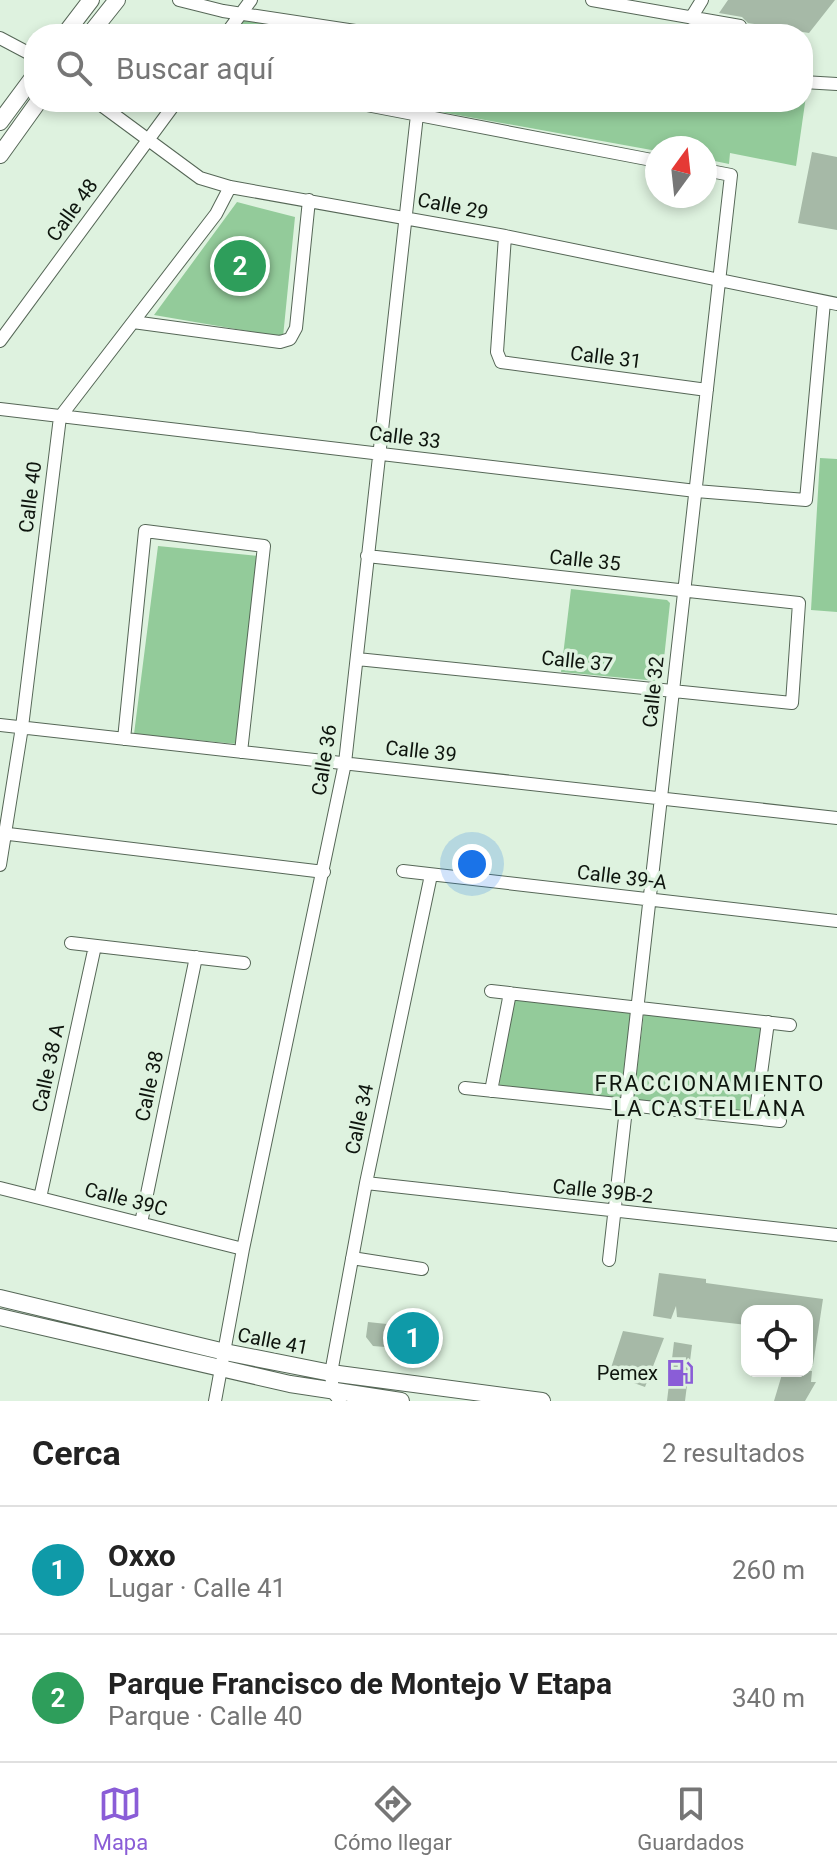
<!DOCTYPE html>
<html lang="es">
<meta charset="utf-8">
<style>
:root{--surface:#fff;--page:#f2f2f2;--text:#222;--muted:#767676;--line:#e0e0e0;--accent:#8a5dd7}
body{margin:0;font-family:Roboto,sans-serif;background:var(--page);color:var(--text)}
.controls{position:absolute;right:24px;bottom:24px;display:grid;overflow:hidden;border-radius:16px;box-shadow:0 4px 12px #0003}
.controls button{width:72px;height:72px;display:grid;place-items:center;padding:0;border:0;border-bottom:2px solid var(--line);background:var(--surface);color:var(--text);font:40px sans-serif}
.compass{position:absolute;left:645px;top:136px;width:72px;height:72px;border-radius:50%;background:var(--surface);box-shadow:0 4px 12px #0003;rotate:15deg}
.you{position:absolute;left:472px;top:864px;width:28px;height:28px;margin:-20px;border:6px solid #fff;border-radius:50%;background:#1a73e8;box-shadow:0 0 0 12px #1a73e833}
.badge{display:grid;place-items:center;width:52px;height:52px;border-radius:50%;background:var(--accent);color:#fff;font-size:26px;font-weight:700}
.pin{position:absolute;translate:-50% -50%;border:4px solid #fff;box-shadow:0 2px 8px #0006}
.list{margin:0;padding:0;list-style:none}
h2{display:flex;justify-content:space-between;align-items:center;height:104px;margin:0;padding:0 32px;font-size:34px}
h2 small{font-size:26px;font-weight:400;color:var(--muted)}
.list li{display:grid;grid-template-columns:52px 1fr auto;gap:24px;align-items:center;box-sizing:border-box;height:128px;padding:0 32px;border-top:2px solid var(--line)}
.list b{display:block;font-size:30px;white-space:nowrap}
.list p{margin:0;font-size:26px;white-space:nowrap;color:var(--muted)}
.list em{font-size:26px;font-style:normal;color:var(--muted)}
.icon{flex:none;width:44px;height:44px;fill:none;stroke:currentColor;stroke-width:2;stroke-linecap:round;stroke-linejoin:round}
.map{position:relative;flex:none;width:837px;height:1401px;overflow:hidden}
.search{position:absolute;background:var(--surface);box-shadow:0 4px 12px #0003;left:24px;right:24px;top:24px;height:88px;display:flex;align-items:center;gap:20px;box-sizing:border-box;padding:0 28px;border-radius:32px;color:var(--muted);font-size:30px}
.sheet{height:360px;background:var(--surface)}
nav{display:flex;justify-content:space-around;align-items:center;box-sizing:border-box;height:112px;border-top:2px solid var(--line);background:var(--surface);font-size:22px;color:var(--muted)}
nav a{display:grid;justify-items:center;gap:4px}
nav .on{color:var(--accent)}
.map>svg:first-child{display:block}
.green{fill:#93cb9a}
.building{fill:#a6b9a7}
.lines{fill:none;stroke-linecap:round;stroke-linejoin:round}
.minor-casing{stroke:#566757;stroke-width:14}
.secondary-casing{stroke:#566757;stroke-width:18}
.minor{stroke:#fff;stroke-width:12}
.secondary{stroke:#fff;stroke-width:16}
.labels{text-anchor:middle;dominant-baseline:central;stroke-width:7;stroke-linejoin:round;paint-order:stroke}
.street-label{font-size:20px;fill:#0e150e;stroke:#def2df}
.poi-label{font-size:20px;fill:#0e150e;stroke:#def2df;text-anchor:end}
.neighbourhood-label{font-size:22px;letter-spacing:2px;fill:#0e150e;stroke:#def2df}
</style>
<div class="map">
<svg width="837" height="1401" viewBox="0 0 837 1401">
<rect width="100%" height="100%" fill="#def2df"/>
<path class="green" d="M243,14L361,34H229Z
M803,82H808L796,166L730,153L729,164L705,159V148H657V151L386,102H803Z
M237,202L295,217L283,337L154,315Z
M820,458L837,459V612L811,610Z
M158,546L259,556L237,744L134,734Z
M571,589L667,600L670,603L662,677L657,681L561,672Z
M514,999L631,1011L620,1099L499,1086Z
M644,1012L763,1026L751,1116L633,1103Z"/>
<path class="building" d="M728,0H835L809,33L748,23L742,17L719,13Z
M812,152L837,157V230L798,223Z
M659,1273L706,1279V1283L823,1299L813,1365L807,1364V1311H747V1325L677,1317L676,1306L671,1319L653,1316Z
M368,1322L424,1328L421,1350L373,1346L366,1337Z
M623,1331L664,1338L645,1387L609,1374Z
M674,1342L692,1345L685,1401H667Z
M783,1371H812L811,1382H816L805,1401H774Z"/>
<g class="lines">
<g class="minor-casing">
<path id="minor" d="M179,0L223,11L375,34
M592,0L740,26
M691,18L702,0
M226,34L251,0
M0,38L34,56
M803,82L837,84
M97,102L200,178L230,187L505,236L837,304
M351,102L657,161
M505,236L497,352L501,362L707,390
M133,322L280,342L290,339L296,328L309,200
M0,341L176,102
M0,409L696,491L806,500L824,302
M357,659L792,703L799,603L367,556
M0,725L837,818
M124,739L145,531L264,546L241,752
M0,833L324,872
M0,865L22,727L60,417L216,214L230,187
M403,871L837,921
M71,943L244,963
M491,991L790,1025
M465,1088L780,1121
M491,1091L510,993
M755,1118L768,1022
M366,1183L837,1235
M0,1188L243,1249
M40,1198L95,946
M141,1223L196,957
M352,1258L422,1269
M609,1260L731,175L705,170
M215,1401L243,1249L345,763L417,115
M340,1401L333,1392L331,1373L366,1183L431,875"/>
</g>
<g class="secondary-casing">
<path id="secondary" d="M65,34L91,0
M90,34L117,0
M0,122L34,76
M0,155L38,102
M0,1298L225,1352L331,1373L542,1401
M0,1317L290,1384L401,1401"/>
</g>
<use href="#minor" class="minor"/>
<use href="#secondary" class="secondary"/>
</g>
<defs>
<g id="fuel-bare" transform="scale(2.16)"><path d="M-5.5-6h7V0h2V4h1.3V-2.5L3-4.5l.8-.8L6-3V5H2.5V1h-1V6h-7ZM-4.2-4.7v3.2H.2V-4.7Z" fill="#8a5dd7" stroke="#def2df" stroke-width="2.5" paint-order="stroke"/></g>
</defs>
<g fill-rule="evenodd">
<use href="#fuel-bare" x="680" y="1373"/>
</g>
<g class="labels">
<g class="street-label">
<text transform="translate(453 206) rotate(11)">Calle 29</text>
<text transform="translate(72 210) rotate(-54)">Calle 48</text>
<text transform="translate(606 357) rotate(7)">Calle 31</text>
<text transform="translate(405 437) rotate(7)">Calle 33</text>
<text transform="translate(30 497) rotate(-83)">Calle 40</text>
<text transform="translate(585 560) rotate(6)">Calle 35</text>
<text transform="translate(577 661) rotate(6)">Calle 37</text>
<text transform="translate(653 692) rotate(-84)">Calle 32</text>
<text transform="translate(421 751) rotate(6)">Calle 39</text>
<text transform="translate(324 760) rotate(-81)">Calle 36</text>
<text transform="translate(622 877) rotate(7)">Calle 39-A</text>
<text transform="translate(48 1068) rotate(-78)">Calle 38 A</text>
<text transform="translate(149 1086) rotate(-78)">Calle 38</text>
<text transform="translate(359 1119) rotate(-78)">Calle 34</text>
<text transform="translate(603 1191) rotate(6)">Calle 39B-2</text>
<text transform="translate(126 1199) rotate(14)">Calle 39C</text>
<text transform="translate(273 1341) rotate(11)">Calle 41</text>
</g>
<g class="poi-label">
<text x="658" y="1373">Pemex</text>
</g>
<g class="neighbourhood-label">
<text x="710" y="1083">FRACCIONAMIENTO<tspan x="710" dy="25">LA CASTELLANA</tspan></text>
</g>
</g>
</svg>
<div class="controls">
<button><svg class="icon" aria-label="locate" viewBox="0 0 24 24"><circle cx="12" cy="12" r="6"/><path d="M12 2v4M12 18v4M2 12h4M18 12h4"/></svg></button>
</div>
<svg class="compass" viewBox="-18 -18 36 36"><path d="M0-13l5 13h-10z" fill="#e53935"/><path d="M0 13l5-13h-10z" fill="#767676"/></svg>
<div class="you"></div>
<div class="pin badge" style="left:413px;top:1338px;background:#0f9aa8">1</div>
<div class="pin badge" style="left:240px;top:266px;background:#2e9e5b">2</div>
<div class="search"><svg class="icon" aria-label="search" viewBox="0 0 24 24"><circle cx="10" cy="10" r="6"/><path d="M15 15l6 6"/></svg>Buscar aquí</div>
</div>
<section class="sheet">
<h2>Cerca<small>2 resultados</small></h2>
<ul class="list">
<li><span class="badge" style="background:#0f9aa8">1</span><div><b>Oxxo</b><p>Lugar · Calle 41</p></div><em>260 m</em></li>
<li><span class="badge" style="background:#2e9e5b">2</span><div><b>Parque Francisco de Montejo V Etapa</b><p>Parque · Calle 40</p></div><em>340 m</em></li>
</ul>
</section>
<nav>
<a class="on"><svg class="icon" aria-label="map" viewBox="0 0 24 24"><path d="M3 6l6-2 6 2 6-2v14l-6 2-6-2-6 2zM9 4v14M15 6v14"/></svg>Mapa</a>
<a><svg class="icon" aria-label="directions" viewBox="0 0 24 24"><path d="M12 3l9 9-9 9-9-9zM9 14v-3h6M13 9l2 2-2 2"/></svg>Cómo llegar</a>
<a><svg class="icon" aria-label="saved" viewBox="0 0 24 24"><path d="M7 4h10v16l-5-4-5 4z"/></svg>Guardados</a>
</nav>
